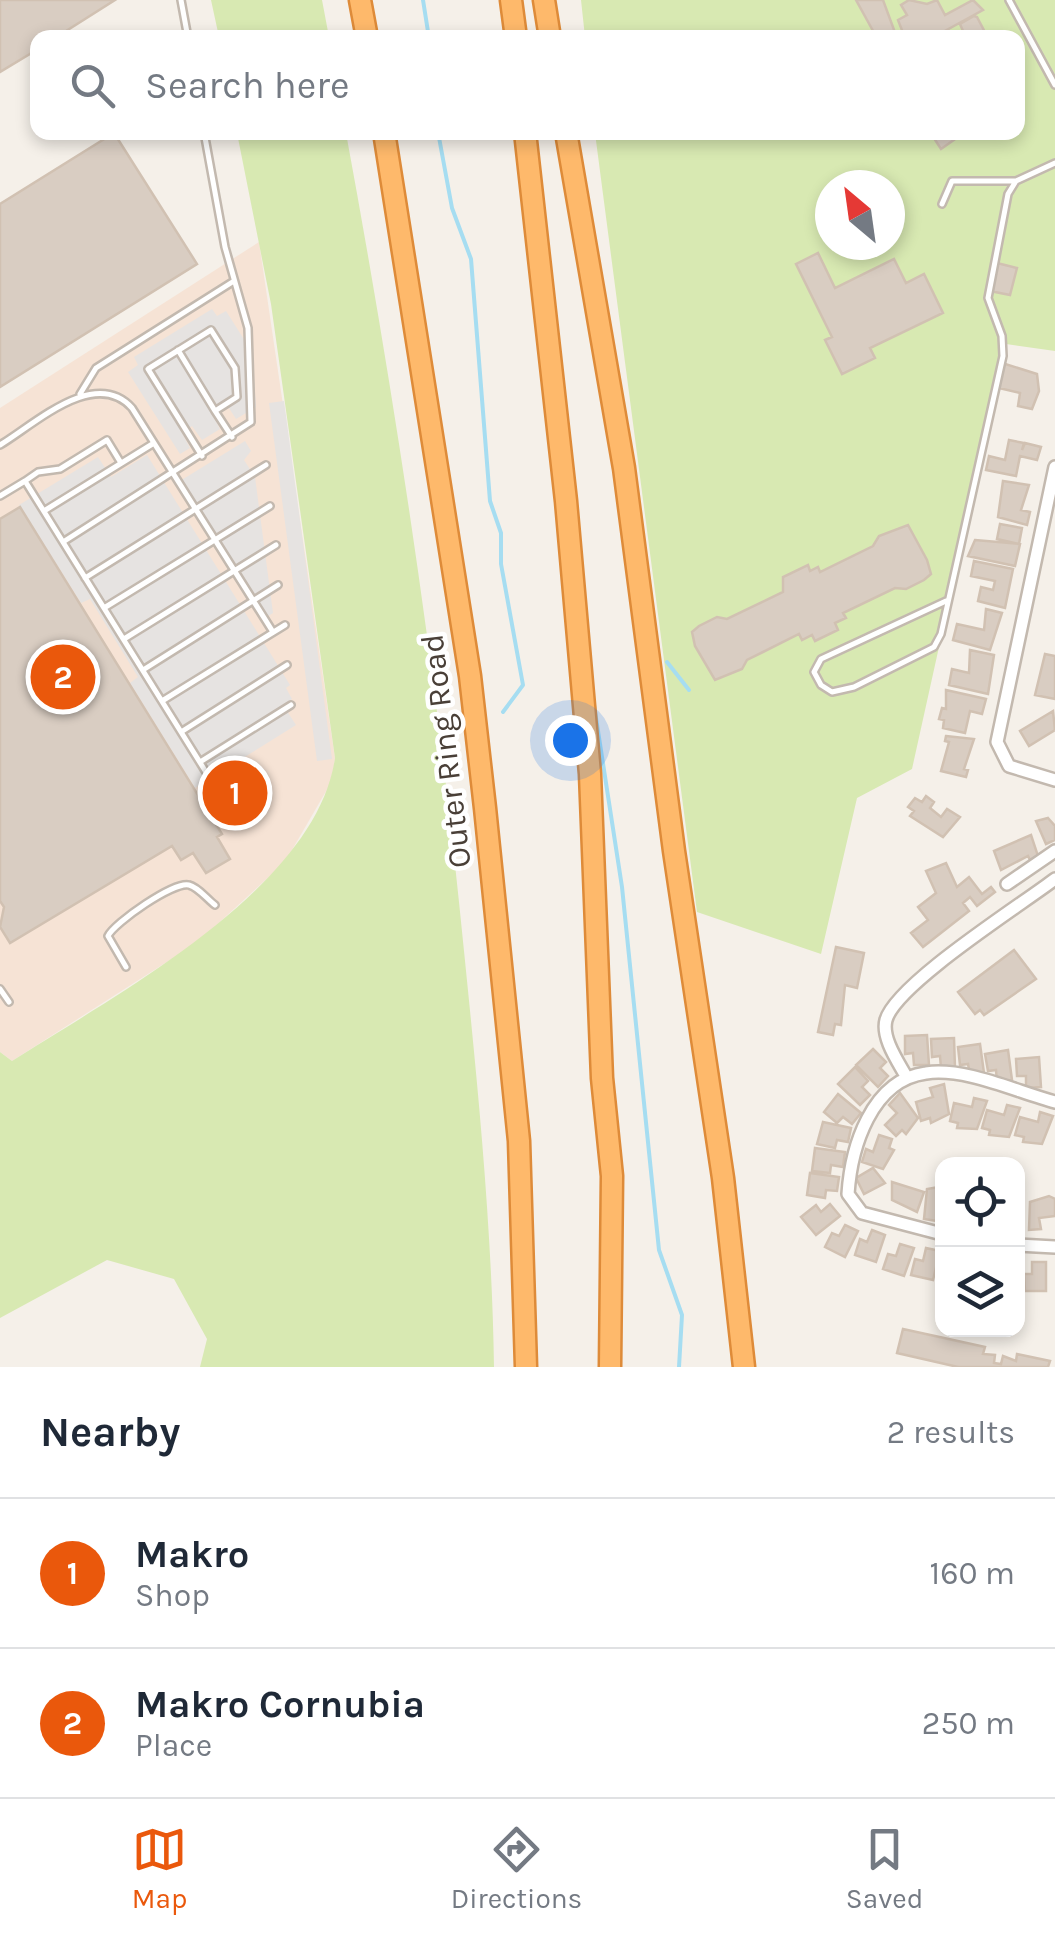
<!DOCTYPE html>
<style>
:root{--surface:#fff;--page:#f2f2f3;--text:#1f2937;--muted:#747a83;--line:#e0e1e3;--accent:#ea580c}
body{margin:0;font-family:Karla,sans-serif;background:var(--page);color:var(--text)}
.controls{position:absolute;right:30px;bottom:30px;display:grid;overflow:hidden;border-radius:20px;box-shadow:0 5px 15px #0003}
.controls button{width:90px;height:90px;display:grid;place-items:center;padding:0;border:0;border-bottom:2px solid var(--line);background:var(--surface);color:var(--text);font:50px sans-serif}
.compass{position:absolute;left:815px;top:170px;width:90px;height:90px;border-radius:50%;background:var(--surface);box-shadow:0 5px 15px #0003;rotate:331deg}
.you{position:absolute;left:570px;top:740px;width:35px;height:35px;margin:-25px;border:8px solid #fff;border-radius:50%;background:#1a73e8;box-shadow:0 0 0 15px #1a73e833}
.badge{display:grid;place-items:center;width:65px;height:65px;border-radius:50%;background:var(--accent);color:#fff;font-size:32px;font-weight:700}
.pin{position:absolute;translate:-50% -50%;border:5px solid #fff;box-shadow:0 2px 10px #0006}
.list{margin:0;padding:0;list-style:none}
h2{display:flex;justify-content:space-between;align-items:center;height:130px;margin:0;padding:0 40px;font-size:42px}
h2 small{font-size:32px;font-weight:400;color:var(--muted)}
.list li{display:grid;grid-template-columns:65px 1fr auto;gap:30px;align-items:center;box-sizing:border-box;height:150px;padding:0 40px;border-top:2px solid var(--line)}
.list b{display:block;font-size:38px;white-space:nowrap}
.list p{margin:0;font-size:32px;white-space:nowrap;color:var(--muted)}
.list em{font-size:32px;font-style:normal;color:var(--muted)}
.icon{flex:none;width:55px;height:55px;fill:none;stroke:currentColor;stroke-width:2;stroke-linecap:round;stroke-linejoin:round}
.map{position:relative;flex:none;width:1055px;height:1367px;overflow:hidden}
.search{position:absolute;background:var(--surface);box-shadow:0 5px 15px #0003;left:30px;right:30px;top:30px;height:110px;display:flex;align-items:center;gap:25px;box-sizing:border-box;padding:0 35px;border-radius:20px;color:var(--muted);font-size:38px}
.sheet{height:430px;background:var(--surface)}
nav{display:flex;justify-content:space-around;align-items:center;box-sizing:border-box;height:140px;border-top:2px solid var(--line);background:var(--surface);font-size:28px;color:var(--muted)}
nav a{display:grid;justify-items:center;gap:5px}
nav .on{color:var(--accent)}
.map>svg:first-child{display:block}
.commercial{fill:#f6e3d5}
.green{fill:#d8e9b2;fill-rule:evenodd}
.parking{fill:#e6e3e1}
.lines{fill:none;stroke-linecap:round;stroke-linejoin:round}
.stream{stroke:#a6ddf1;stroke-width:4}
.building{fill:#d9cdc2;stroke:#d1c1b2;stroke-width:2.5}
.lane-casing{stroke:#c3b9af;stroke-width:10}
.street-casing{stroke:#c3b9af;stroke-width:16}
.highway-casing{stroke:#de8b39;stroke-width:25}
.lane{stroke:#fff;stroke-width:5}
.street{stroke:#fff;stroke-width:11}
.highway{stroke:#feb96b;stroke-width:20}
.labels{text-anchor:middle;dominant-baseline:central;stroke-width:9;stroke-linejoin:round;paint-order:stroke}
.street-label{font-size:32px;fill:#493f37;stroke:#fff}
</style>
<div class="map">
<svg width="1055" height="1367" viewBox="0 0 1055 1367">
<rect width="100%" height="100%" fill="#f5f0e9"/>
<path class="commercial" d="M259,242L335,758L332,781L285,862L198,942L12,1061L0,1052V408Z"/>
<path class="green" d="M211,0H322L329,37H219Z
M581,0H1055V351L1006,344L912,769L857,798L821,954L697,912L595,133L1018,132V38L585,37ZM830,185H890V245H830Z
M237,133H346C396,404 437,676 464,951C478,1089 492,1228 494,1367H200L207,1339L174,1279L107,1260L0,1318V1052L12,1061C115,995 316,889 335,758L271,304Z"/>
<path class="parking" d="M212,309L217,316L226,311L252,352L256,407L236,419L227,405L212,414L220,429L202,440L192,426L182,433L190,448L180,454L128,372L138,365L134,357Z
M284,401L332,759L317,761L269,403Z
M245,441L251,451L244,460L255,477L273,613L265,618L180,481Z
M147,455L290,685L286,688L292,699L283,705L296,725L195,788L130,683L138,677L90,599L81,603L19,505L98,457L111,477Z"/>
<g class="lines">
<path class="stream" d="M423,0L429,38
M438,132L452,208L471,259L490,501L501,533V564L523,685L503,712
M667,662L689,690
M594,705L622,887L659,1250L682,1315L679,1367"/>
</g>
<path class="building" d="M0,0H115L55,38H38V49L0,72Z
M856,0H883L897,38H877Z
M909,0L927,4L937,0L945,15L973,0L983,10L932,38H905L898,20L907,15L901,5Z
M974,16L977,17L988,38H966L960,24Z
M930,132H956L958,137L941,149Z
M114,133L197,264L0,387V204Z
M818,253L835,288L894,259L906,283L924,274L943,313L870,348L875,358L842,374L825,340L832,337L796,264Z
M997,263L1017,268L1010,295L990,291Z
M1002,363L1037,374L1039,391L1032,409L1018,406L1020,393L999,388Z
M1009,440L1024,443L1022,450L1025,443L1041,447L1037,460L1020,456L1016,476L986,470L989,456L1005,460Z
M1003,481L1029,485L1021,510L1030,512L1027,525L998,517Z
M20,507L222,834L217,837L230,859L206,873L193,853L181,860L172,846L10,943L0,927L4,907L0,901V519Z
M1000,524L1022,528L1019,544L997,539Z
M908,525L927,560L931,574L924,580L906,589L895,588L843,613L846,618L835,623L838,630L815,641L812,635L802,640L799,634L747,660L742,669L715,680L695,646L692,632L699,626L717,617L727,619L783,592V577L808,565L810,571L818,567L820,572L873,546L879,536Z
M975,540L1020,544L1015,566L968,556Z
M974,561L1013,569L1005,608L978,601L981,587L993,590L995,581L971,576Z
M986,609L1002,613L990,650L953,640L957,624L984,630Z
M970,650L994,655L988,694L949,685L952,669L969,673Z
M1045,654L1055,656V699L1035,695Z
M946,690L986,699L982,714L970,711L965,733L943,728L944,720L939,719L942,708L946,709Z
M1053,711L1055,730L1029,746L1020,731Z
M946,736L974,739L964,769L968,770L966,777L941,771L949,742L945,741Z
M926,796L934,802L930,808L941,817L947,809L960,817L943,837L910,816L914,811L908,807L915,798L922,802Z
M1048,818L1055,826V840L1046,844L1036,821Z
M1031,835L1038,856L1030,860L1028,856L1001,870L994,851Z
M946,863L957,887L969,877L982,894L991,887L995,892L977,906L970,897L963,903L969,911L923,947L911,933L928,920L918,907L936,893L926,871Z
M836,947L864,953L857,988L845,985L841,1025L835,1024L833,1035L818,1032Z
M1014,950L1036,979L984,1015L980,1010L975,1014L958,992Z
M927,1035L929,1065H914L913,1053L905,1054V1036Z
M954,1038L955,1068H941L940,1056L932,1057L931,1039Z
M980,1044L984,1073L970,1075L968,1064L960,1065L958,1047Z
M873,1049L886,1062L880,1068L888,1076L878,1087L856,1065Z
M1008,1050L1012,1080L997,1082L996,1070L988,1071L985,1054Z
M1039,1057L1041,1087L1026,1088V1076H1017L1016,1059Z
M855,1067L868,1081L862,1087L870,1095L860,1105L838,1084Z
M944,1084L949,1114L931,1123L930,1118L921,1121L916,1102L933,1097L930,1088Z
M900,1093L918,1118L906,1134L902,1130L896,1136L885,1125L897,1113L889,1105Z
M838,1094L861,1113L852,1124L843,1117L837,1123L824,1112Z
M974,1098L987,1101L977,1129L957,1128L958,1123L950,1121L954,1103L972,1107Z
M1007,1105L1020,1108L1009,1137L989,1135L990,1130L982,1128L987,1110L1004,1115Z
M1040,1112L1053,1116L1042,1144L1023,1142L1024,1137L1015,1135L1020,1117L1038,1122Z
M823,1122L851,1128L848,1142L837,1140L835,1148L817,1144Z
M879,1135L892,1139L889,1148L894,1150L883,1169L862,1162L866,1149L873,1152Z
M815,1148L845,1152L843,1167L831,1165L830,1173L812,1171Z
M873,1168L885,1183L864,1194L856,1178Z
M810,1173L839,1177L837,1191L826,1190L825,1198L807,1195Z
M892,1182L924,1192L917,1212L892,1200Z
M939,1187L942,1211H938L937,1221L924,1219L927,1189Z
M1049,1196L1055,1199V1216L1039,1218L1041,1229L1029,1230L1030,1202Z
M830,1204L840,1216L816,1235L801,1217L816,1205L821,1212Z
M845,1225L858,1231L845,1257L825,1247L832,1233L839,1236Z
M872,1230L885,1235L876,1262L855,1255L860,1239L867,1242Z
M900,1244L914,1248L904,1276L883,1269L888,1254L896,1256Z
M926,1248L940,1251L933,1280L911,1275L915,1259L923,1261Z
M1032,1262H1046V1291H1025L1024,1274H1032Z
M903,1329L985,1347L983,1354L995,1355L994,1363L1001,1364L1003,1356L1016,1361L1017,1354L1050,1361L1048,1367H958L897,1353Z"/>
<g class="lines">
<g class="lane-casing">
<path id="lane" d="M181,0L188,38
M1009,0L1055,85
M942,204L952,181H1016
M178,350L215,411
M80,394L96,368L234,281
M0,445C35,424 95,367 132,408L273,632
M202,456L148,369L211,330L235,368L237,397L215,411L232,437
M25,481L38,472L60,469L107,440L121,463
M0,496L25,481L209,777
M44,511L154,443
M63,542L251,422L248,328L225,247L204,132
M85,578L266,465
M946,601L821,659L814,672L821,685L832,692L854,687L934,647L941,634L1003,356L1002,336L988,298L1008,194L1016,181L1055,163
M104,608L270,506
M124,639L276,545
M143,670L278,585
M162,701L285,625
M181,732L287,665
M200,762L291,705
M126,967L108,936C114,923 174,881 189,885C198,887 207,899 215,905
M0,989L9,1002"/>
</g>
<g class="street-casing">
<path id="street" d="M1055,467L997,742L1009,766L1055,780
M1007,884L1055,851
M907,1078C899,1063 881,1038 886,1020C896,984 1021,905 1055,879
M942,1234L862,1213L848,1194C851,1148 871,1080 926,1073C965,1067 1017,1092 1055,1102
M1018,1245L1055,1247"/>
</g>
<g class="highway-casing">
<path id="highway" d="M360,0L367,38
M511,0L516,38
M544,0L550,38
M384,132L470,676L485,808L519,1141L526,1367
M525,132L566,501L590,774L602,1078L612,1176L610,1367
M566,132L624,468L674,851L723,1178L744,1367"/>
</g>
<use href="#lane" class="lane"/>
<use href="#street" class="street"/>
<use href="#highway" class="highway"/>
</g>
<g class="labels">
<g class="street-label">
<text transform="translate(446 751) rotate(-97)">Outer Ring Road</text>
</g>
</g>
</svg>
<div class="controls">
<button><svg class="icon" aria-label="locate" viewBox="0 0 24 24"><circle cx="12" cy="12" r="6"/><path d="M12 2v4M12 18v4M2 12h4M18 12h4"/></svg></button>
<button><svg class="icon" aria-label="layers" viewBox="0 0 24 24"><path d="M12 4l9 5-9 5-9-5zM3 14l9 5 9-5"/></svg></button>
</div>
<svg class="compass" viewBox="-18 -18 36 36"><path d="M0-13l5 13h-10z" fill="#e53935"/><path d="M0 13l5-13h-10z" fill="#747a83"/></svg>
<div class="you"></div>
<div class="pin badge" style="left:235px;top:793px">1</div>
<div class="pin badge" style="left:63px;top:677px">2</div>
<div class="search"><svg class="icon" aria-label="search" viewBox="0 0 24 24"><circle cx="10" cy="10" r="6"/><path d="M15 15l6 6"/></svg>Search here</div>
</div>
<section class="sheet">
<h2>Nearby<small>2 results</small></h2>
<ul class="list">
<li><span class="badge">1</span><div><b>Makro</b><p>Shop</p></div><em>160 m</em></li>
<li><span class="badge">2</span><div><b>Makro Cornubia</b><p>Place</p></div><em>250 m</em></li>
</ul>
</section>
<nav>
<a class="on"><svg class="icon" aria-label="map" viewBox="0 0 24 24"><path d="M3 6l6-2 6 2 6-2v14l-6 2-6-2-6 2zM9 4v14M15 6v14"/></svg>Map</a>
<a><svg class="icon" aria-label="directions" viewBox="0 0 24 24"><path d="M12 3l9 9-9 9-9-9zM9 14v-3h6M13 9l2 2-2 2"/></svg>Directions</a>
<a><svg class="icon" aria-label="saved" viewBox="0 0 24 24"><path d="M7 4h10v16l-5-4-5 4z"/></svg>Saved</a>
</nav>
